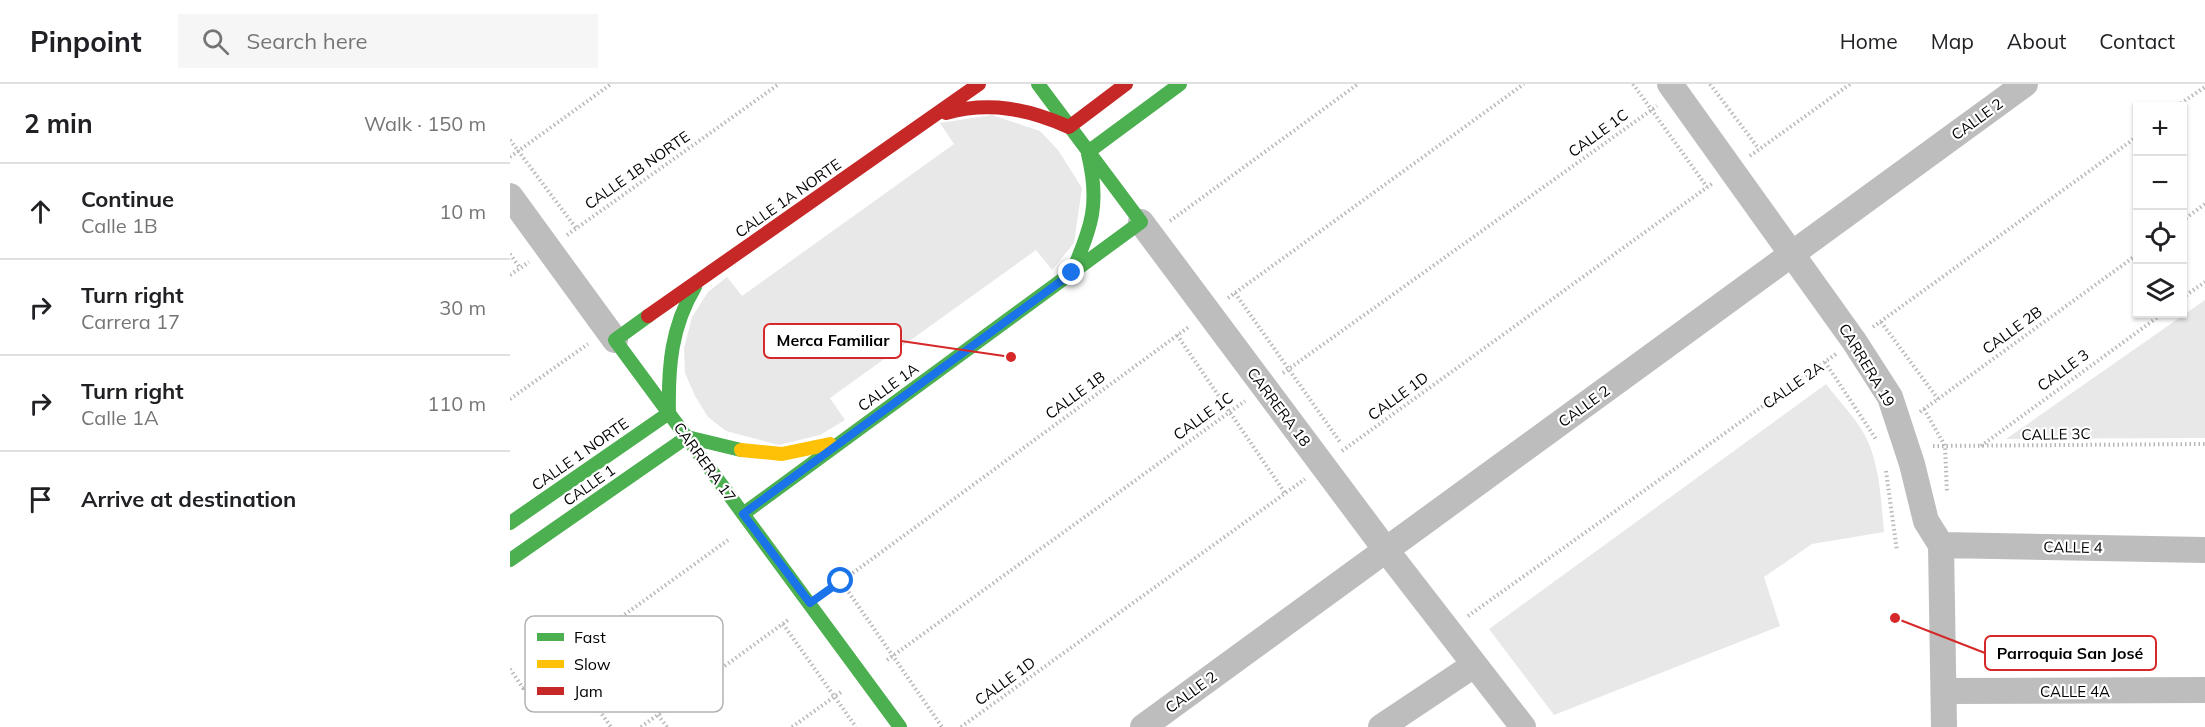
<!DOCTYPE html>
<meta charset="utf-8">
<style>
:root{--surface:#fff;--page:#f6f6f6;--text:#202124;--muted:#757577;--line:#e0e0e0}
body{margin:0;font-family:Mulish,sans-serif;background:var(--page);color:var(--text)}
.controls{position:absolute;right:18px;top:18px;display:grid;overflow:hidden;border-radius:0px;box-shadow:0 2px 4px #0004}
.controls button{width:54px;height:54px;display:grid;place-items:center;padding:0;border:0;border-bottom:2px solid var(--line);background:var(--surface);color:var(--text);font:30px sans-serif}
.stop{position:absolute;width:18px;height:18px;margin:-14px;border:4px solid #1a73e8;border-radius:50%;background:#fff}
.stop.end{background:#1a73e8;border-color:#fff;box-shadow:0 2px 6px #0008}
.list{margin:0;padding:0;list-style:none}
h2{display:flex;justify-content:space-between;align-items:center;height:78px;margin:0;padding:0 24px;font-size:26px}
h2 small{font-size:20px;font-weight:400;color:var(--muted)}
.list li{display:grid;grid-template-columns:39px 1fr auto;gap:18px;align-items:center;box-sizing:border-box;height:96px;padding:0 24px;border-top:2px solid var(--line)}
.list b{display:block;font-size:22px;white-space:nowrap}
.list p{margin:0;font-size:20px;white-space:nowrap;color:var(--muted)}
.list em{font-size:20px;font-style:normal;color:var(--muted)}
.icon{flex:none;width:33px;height:33px;fill:none;stroke:currentColor;stroke-width:2;stroke-linecap:round;stroke-linejoin:round}
.map{position:relative;flex:none;width:1695px;height:643px;overflow:hidden}
header{display:flex;align-items:center;gap:36px;box-sizing:border-box;height:84px;padding:0 30px;background:var(--surface);border-bottom:2px solid var(--line)}
header strong{font-size:28px}
nav{display:flex;gap:33px;margin-inline-start:auto;font-size:21px}
.search{width:420px;height:54px;background:var(--page);display:flex;align-items:center;gap:15px;box-sizing:border-box;padding:0 21px;border-radius:0px;color:var(--muted);font-size:22px}
main{display:flex}
aside{flex:1;background:var(--surface)}
.map>svg:first-child{display:block}
.green{fill:#e8e8e8}
.lines{fill:none;stroke-linecap:round;stroke-linejoin:round}
.path{stroke:#b8b8b8;stroke-width:4;stroke-dasharray:1.5 3;stroke-linecap:butt}
.street{stroke:#bdbdbd;stroke-width:26}
.fast{stroke:#4caf50;stroke-width:14}
.slow{stroke:#ffc107;stroke-width:14}
.jam{stroke:#c62828;stroke-width:14}
.route{stroke:#1a73e8;stroke-width:8}
.labels{text-anchor:middle;dominant-baseline:central;stroke-width:4.5;stroke-linejoin:round;paint-order:stroke}
.street-label{font-size:15px;fill:#000;stroke:#fff}
.key{fill:#fff;stroke:#b2b2b2;stroke-width:1.5}
.key-label{font-size:16px;fill:#000}
.leader{fill:none;stroke:#d62828;stroke-width:2}
.callout-dot{fill:#d62828;stroke:#fff;stroke-width:2}
.callout{fill:#fff;stroke:#d62828;stroke-width:2}
.callout-label{font-size:16px;text-anchor:middle;font-weight:bold;fill:#000}
</style>
<header>
<strong>Pinpoint</strong>
<div class="search"><svg class="icon" aria-label="search" viewBox="0 0 24 24"><circle cx="10" cy="10" r="6"/><path d="M15 15l6 6"/></svg>Search here</div>
<nav><a>Home</a><a>Map</a><a>About</a><a>Contact</a></nav>
</header>
<main>
<aside>
<h2>2 min<small>Walk · 150 m</small></h2>
<ul class="list">
<li><svg class="icon" aria-label="ahead" viewBox="0 0 24 24"><path d="M12 20V5M6 11l6-6 6 6"/></svg><div><b>Continue</b><p>Calle 1B</p></div><em>10 m</em></li>
<li><svg class="icon" aria-label="right" viewBox="0 0 24 24"><path d="M7 20v-9h11M14 6l5 5-5 5"/></svg><div><b>Turn right</b><p>Carrera 17</p></div><em>30 m</em></li>
<li><svg class="icon" aria-label="right" viewBox="0 0 24 24"><path d="M7 20v-9h11M14 6l5 5-5 5"/></svg><div><b>Turn right</b><p>Calle 1A</p></div><em>110 m</em></li>
<li><svg class="icon" aria-label="arrive" viewBox="0 0 24 24"><path d="M6 21V4h12l-3 4 3 4H6"/></svg><div><b>Arrive at destination</b></div></li>
</ul>
</aside>
<div class="map">
<svg width="1695" height="643" viewBox="0 0 1695 643">
<rect width="100%" height="100%" fill="#fff"/>
<path class="green" d="M482,31L530,47L548,66L572,104L564,159L542,186L526,166L320,314L335,336L310,351L269,361L216,347L198,333L185,312L175,289L174,264L182,233L198,208L217,193L232,212L444,60L430,39Z
M1695,216V354L1496,355Z
M1316,300C1328,316 1343,331 1353,348C1370,377 1371,416 1374,448L1302,460L1254,493L1270,542L1044,631L979,545Z"/>
<g class="lines">
<path class="path" d="M1123,0L1197,103
M1200,0L1249,65
M1667,22L1695,3
M0,56L66,144
M1240,72L1340,0
M0,73L101,0
M660,137L848,0
M1672,137L1695,120
M57,151L269,0
M0,170L10,184
M0,191L19,178
M725,209L830,358
M718,214L1014,0
M1672,214L1695,198
M1371,238L1428,315
M1363,243L1628,52
M667,251L775,409
M1315,278L1366,355
M773,289L1147,22
M0,315L78,260
M1414,325L1435,362L1437,409
M1410,328L1628,170
M1423,362L1695,360
M1471,362L1652,230
M832,367L1203,99
M1376,387L1387,467
M331,497L432,643
M321,505L680,242
M958,532L1326,270
M273,540L346,643
M53,575L101,643
M377,576L735,317
M0,585L13,604L218,456
M148,631L157,643
M131,643L278,536
M282,643L331,608
M451,643L795,395"/>
<path class="street" d="M1160,0L1344,257L1380,313L1402,380L1416,437L1431,461L1434,643
M0,112L105,256
M631,138L876,466L1013,643
M1431,461L1695,466
M1434,607L1695,606
M633,643L1515,0
M871,643L964,581"/>
<path class="fast" d="M578,68L670,0
M562,188C582,143 590,119 578,70
M138,232L105,256L390,643
M233,430L631,138L528,0
M0,439L159,329C158,283 161,243 185,203
M0,476L177,353L231,366"/>
<path class="slow" d="M231,366L272,370L320,360"/>
<path class="jam" d="M436,29C480,17 518,25 559,43L616,0
M138,232L469,0"/>
</g>
<g class="lines">
<path class="route" d="M331,497L300,519L233,430L562,189"/>
</g>
<g class="labels">
<g class="street-label">
<text transform="translate(1467 35) rotate(-36)">CALLE 2</text>
<text transform="translate(1088 49) rotate(-36)">CALLE 1C</text>
<text transform="translate(127 86) rotate(-35)">CALLE 1B NORTE</text>
<text transform="translate(278 114) rotate(-35)">CALLE 1A NORTE</text>
<text transform="translate(1502 246) rotate(-36)">CALLE 2B</text>
<text transform="translate(1357 281) rotate(59)">CARRERA 19</text>
<text transform="translate(1553 286) rotate(-36)">CALLE 3</text>
<text transform="translate(1283 301) rotate(-35)">CALLE 2A</text>
<text transform="translate(378 303) rotate(-36)">CALLE 1A</text>
<text transform="translate(565 311) rotate(-36)">CALLE 1B</text>
<text transform="translate(888 312) rotate(-36)">CALLE 1D</text>
<text transform="translate(1074 322) rotate(-36)">CALLE 2</text>
<text transform="translate(769 323) rotate(53)">CARRERA 18</text>
<text transform="translate(693 332) rotate(-36)">CALLE 1C</text>
<text transform="translate(1546 350) rotate(-1)">CALLE 3C</text>
<text transform="translate(70 370) rotate(-35)">CALLE 1 NORTE</text>
<text transform="translate(195 378) rotate(54)">CARRERA 17</text>
<text transform="translate(79 401) rotate(-35)">CALLE 1</text>
<text transform="translate(1563 463) rotate(1)">CALLE 4</text>
<text transform="translate(495 597) rotate(-36)">CALLE 1D</text>
<text x="1565" y="607">CALLE 4A</text>
<text transform="translate(681 608) rotate(-36)">CALLE 2</text>
</g>
</g>
<rect x="15" y="532" width="198" height="96" rx="9" class="key"/>
<rect x="27" y="549" width="27" height="8" fill="#4caf50"/>
<rect x="27" y="576" width="27" height="8" fill="#ffc107"/>
<rect x="27" y="603" width="27" height="8" fill="#c62828"/>
<g class="key-label">
<text x="64" y="559">Fast</text>
<text x="64" y="586">Slow</text>
<text x="64" y="613">Jam</text>
</g>
<path class="leader" d="M501 273L391 257M1385 534L1475 569"/>
<g class="callout-dot">
<circle cx="501" cy="273" r="6"/>
<circle cx="1385" cy="534" r="6"/>
</g>
<g class="callout">
<rect x="254" y="240" width="137" height="34" rx="6"/>
<rect x="1475" y="552" width="171" height="34" rx="6"/>
</g>
<g class="callout-label">
<text x="323" y="262">Merca Familiar</text>
<text x="1560" y="575">Parroquia San José</text>
</g>
</svg>
<div class="controls">
<button>+</button>
<button>−</button>
<button><svg class="icon" aria-label="locate" viewBox="0 0 24 24"><circle cx="12" cy="12" r="6"/><path d="M12 2v4M12 18v4M2 12h4M18 12h4"/></svg></button>
<button><svg class="icon" aria-label="layers" viewBox="0 0 24 24"><path d="M12 4l9 5-9 5-9-5zM3 14l9 5 9-5"/></svg></button>
</div>
<div class="stop" style="left:331px;top:497px"></div>
<div class="stop end" style="left:562px;top:189px"></div>
</div>
</main>
